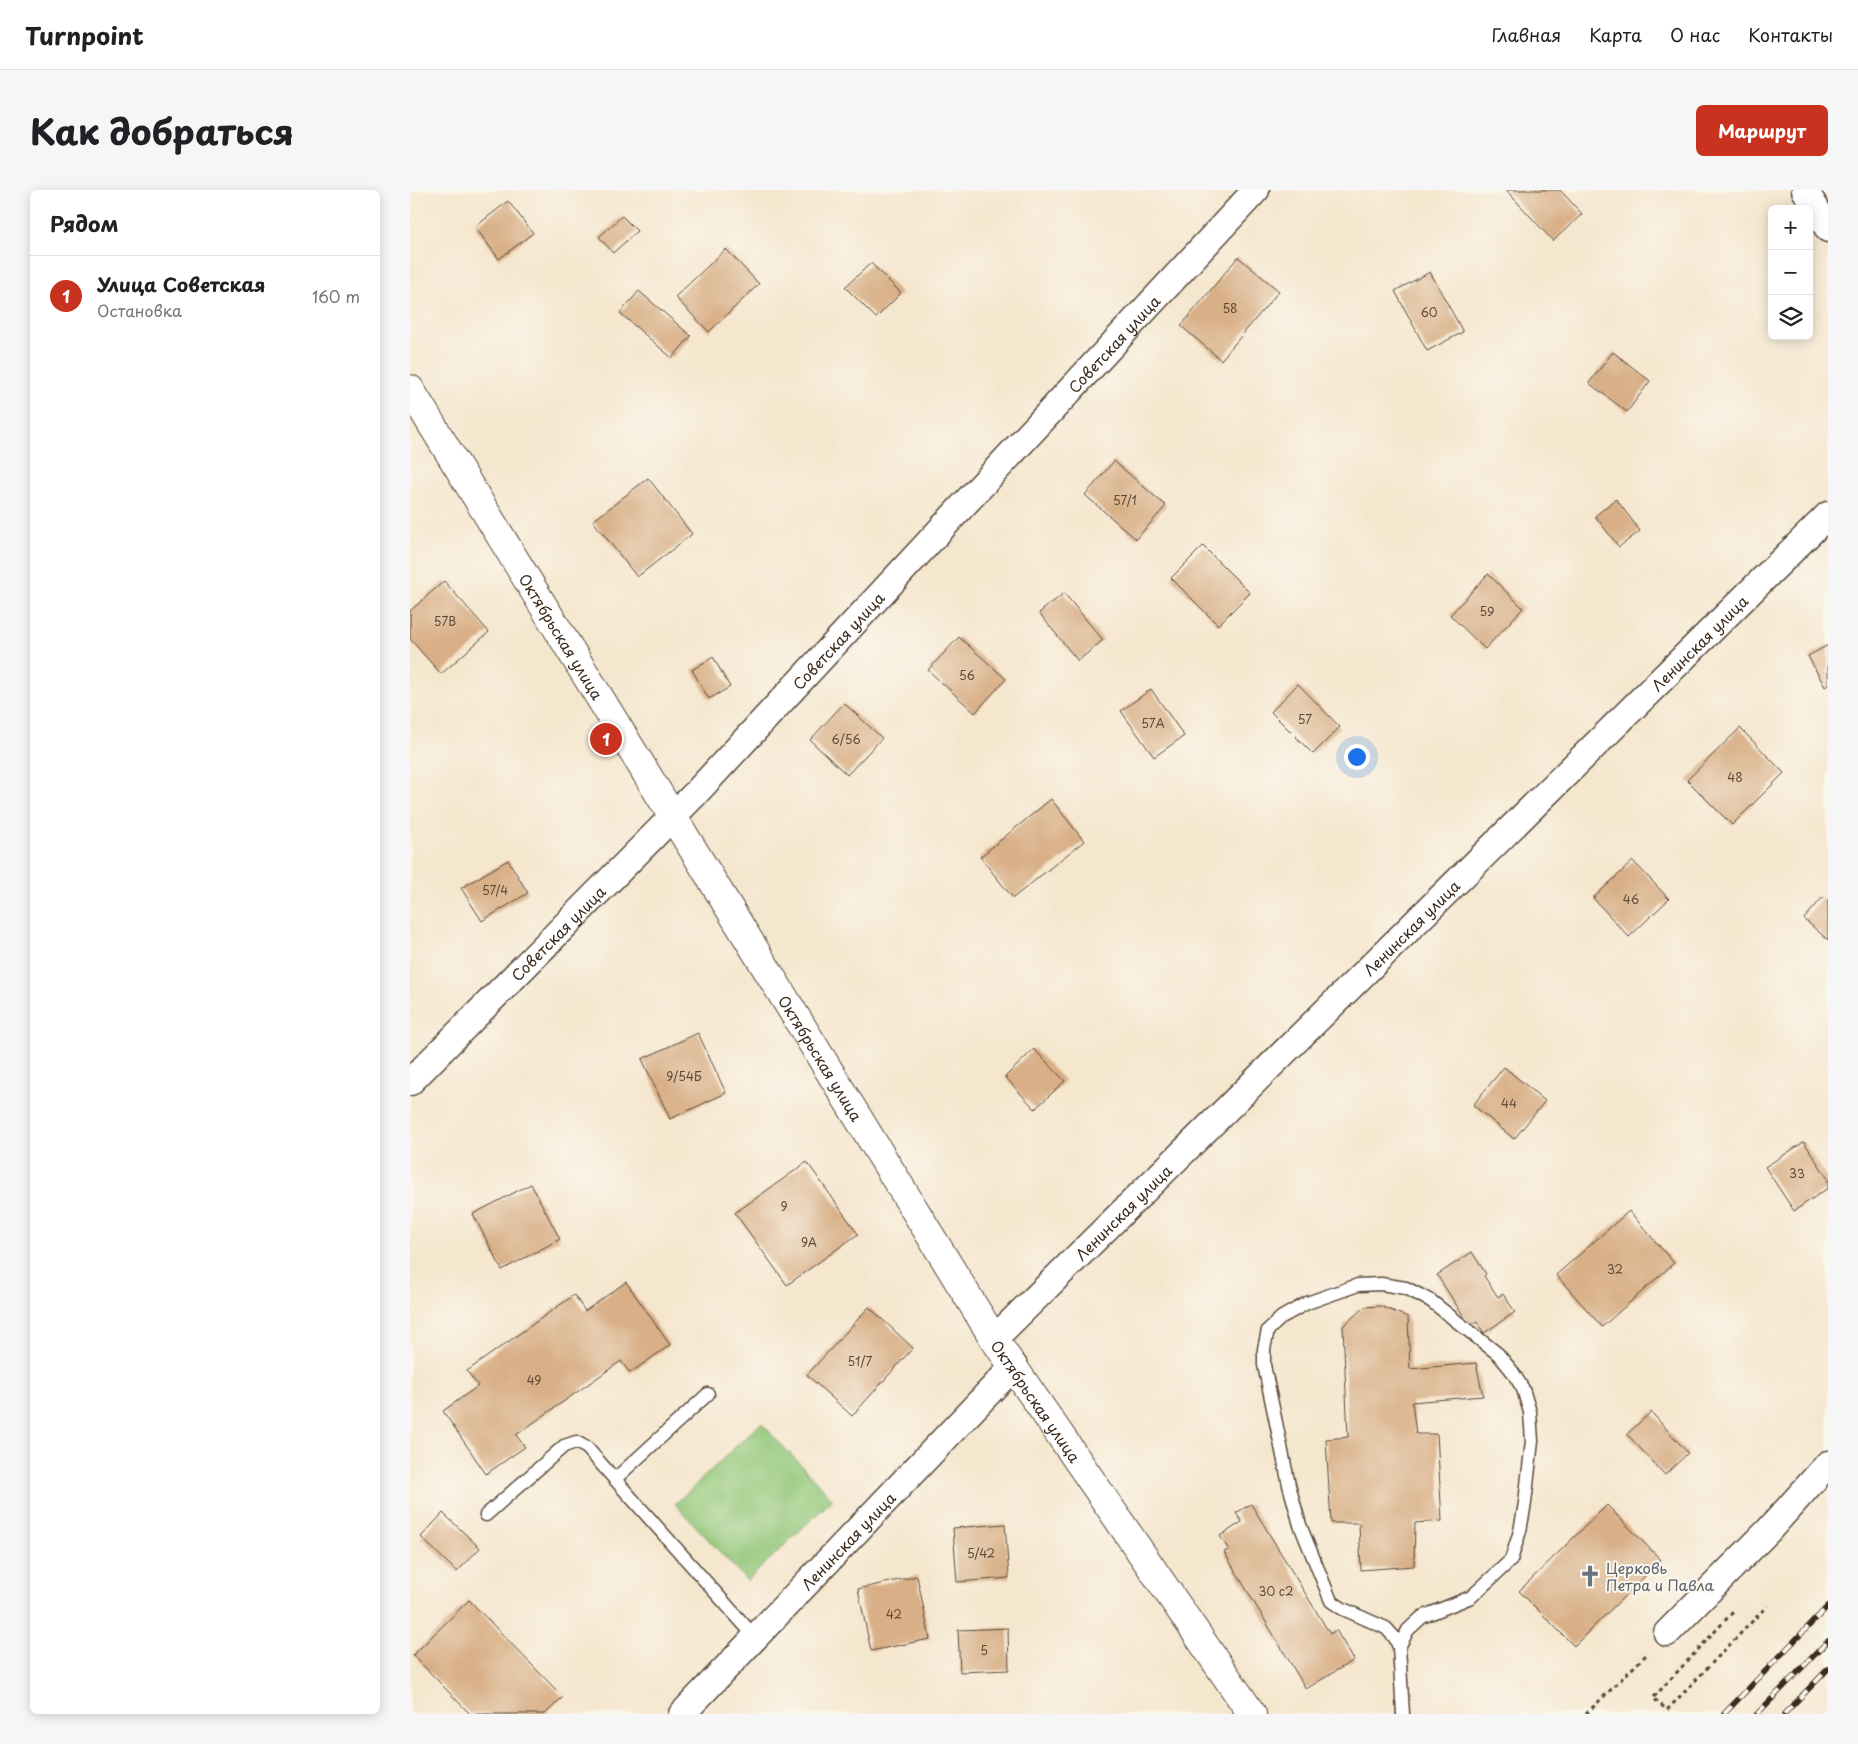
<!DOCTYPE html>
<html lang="ru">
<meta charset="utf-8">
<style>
:root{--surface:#fff;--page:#f6f6f6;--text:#202124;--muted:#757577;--line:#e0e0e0;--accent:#c8321e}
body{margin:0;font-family:"Playpen Sans",sans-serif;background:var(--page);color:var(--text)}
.controls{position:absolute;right:15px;top:15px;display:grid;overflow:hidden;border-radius:8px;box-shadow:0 2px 12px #0003}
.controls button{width:45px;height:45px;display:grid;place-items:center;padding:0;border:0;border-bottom:1px solid var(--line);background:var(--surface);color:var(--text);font:25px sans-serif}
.you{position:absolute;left:946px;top:566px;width:18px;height:18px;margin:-12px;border:4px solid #fff;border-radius:50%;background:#1a73e8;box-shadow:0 0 0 8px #1a73e833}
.badge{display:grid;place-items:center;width:32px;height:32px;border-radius:50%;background:var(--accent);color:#fff;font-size:16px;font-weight:700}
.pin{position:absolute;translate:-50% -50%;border:2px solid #fff;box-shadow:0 1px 5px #0006}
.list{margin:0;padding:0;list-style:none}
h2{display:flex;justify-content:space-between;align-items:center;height:65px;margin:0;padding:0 20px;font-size:21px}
h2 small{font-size:16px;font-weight:400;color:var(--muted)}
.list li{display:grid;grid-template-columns:32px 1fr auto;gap:15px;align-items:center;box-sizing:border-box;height:80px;padding:0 20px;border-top:1px solid var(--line)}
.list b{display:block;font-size:19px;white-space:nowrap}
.list p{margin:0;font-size:16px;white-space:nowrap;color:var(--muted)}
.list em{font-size:16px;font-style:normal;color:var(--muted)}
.icon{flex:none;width:28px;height:28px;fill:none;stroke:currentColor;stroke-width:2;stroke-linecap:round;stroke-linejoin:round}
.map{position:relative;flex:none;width:1418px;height:1524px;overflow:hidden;border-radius:8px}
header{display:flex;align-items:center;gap:30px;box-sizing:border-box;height:70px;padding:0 25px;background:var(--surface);border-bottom:1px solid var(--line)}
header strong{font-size:24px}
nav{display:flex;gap:28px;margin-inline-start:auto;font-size:18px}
.intro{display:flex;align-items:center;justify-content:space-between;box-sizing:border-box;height:120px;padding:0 30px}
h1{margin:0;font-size:35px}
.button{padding:12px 22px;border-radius:8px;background:var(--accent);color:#fff;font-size:18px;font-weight:700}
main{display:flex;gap:30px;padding:0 30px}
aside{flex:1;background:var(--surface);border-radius:8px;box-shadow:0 2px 12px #0003}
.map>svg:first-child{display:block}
.green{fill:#91c678;stroke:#66784b}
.building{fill:#d8af86}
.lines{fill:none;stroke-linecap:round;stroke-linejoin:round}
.service-casing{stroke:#574638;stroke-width:15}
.minor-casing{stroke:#574638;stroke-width:29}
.secondary-casing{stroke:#574638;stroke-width:30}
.path{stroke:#574638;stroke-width:3;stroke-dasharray:4 4;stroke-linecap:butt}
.service{stroke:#fff;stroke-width:12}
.minor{stroke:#fff;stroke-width:26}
.secondary{stroke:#fff;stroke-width:28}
.rail-casing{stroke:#3b2a1e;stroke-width:5.5}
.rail{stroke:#fbf7ec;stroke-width:4;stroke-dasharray:11;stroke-linecap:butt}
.labels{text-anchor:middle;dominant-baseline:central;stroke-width:4;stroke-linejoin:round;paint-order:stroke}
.number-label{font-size:12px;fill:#624b38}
.street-label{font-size:15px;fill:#3b2a1e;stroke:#fbf7ec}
.worship-label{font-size:15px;fill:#5b616d;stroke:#fbf7ec;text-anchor:start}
</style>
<header>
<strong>Turnpoint</strong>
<nav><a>Главная</a><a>Карта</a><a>О нас</a><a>Контакты</a></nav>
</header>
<div class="intro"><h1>Как добраться</h1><a class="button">Маршрут</a></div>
<main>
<aside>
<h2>Рядом<small></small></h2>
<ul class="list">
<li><span class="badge">1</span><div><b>Улица Советская</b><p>Остановка</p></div><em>160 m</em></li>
</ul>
</aside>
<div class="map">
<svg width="1418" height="1524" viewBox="0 0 1418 1524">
<rect width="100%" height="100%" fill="#fbf7ec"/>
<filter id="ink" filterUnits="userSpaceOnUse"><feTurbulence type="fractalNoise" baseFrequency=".02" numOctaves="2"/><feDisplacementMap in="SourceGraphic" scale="10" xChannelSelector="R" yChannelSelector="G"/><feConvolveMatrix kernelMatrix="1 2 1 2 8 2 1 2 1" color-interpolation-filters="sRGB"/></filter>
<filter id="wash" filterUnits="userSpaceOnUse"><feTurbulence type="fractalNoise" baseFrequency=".0096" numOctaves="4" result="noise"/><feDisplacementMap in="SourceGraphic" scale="20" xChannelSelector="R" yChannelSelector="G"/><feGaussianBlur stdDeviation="1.12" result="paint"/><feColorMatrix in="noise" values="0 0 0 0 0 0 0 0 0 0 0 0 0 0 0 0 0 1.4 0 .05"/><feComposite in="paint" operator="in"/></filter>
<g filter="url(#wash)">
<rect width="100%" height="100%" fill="#f5e6ce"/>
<path class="green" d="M351,1233L423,1309L337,1391L265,1314Z"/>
<g id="blocks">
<path class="building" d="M1096,0H1150L1172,24L1143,51Z
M98,11L123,43L89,69L65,37Z
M212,26L227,41L203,63L189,47Z
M316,59L349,94L299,142L265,107Z
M828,67L869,101L811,170L771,136Z
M461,73L491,103L466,128L435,97Z
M1020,82L1053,142L1017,161L985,101Z
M229,101L281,146L262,168L210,123Z
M1203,162L1240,191L1217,222L1179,193Z
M704,271L756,316L726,349L675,305Z
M238,288L282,344L227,387L183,331Z
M1206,309L1230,341L1209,357L1185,326Z
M793,356L840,403L808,435L761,388Z
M1078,384L1113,418L1075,459L1040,425Z
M34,391L79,442L31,484L0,449V421Z
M654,403L693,450L668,471L629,423Z
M549,447L596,489L565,523L518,480Z
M1418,455V495L1415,497L1398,466Z
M303,467L320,497L299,509L282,480Z
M888,494L930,537L903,564L861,522Z
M741,499L774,546L744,567L711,521Z
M434,513L472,548L437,585L400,550Z
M1330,538L1374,583L1322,635L1277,590Z
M641,609L674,651L603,708L570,667Z
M98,670L118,703L72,731L51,698Z
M1223,671L1259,709L1219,747L1183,708Z
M1413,707L1418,712V750L1394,729Z
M288,843L316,903L260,929L232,869Z
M624,859L655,891L625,919L595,887Z
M1094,877L1135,911L1104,949L1063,915Z
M1394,952L1418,989V998L1384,1021L1355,977Z
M397,972L448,1044L377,1095L325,1023Z
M121,994L150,1049L92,1080L63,1024Z
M1219,1021L1264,1073L1192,1137L1146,1085Z
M1062,1062L1076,1084L1074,1086L1088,1107L1093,1104L1105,1122L1074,1143L1067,1132L1060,1136L1027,1085Z
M216,1092L260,1155L220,1183L211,1171L106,1245L115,1257L76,1284L33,1221L68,1196L57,1181L164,1105L175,1121Z
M970,1116L998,1127L1000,1179L1066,1173L1073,1206L1002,1212L1006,1244H1027L1032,1331L1005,1333L1004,1376L951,1380L949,1333H921L916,1249L938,1247L933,1136L954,1117Z
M459,1117L503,1158L442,1226L397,1185Z
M1241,1222L1278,1263L1255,1285L1217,1244Z
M841,1314L920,1444L926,1440L944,1470L896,1499L814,1362L819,1360L810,1346L832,1332L826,1323Z
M1197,1315L1251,1370L1164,1456L1109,1401Z
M33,1323L70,1358L47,1382L11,1347Z
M595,1334L599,1388L547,1392L543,1338Z
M507,1386L520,1449L461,1461L448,1399Z
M59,1410L153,1507L135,1524H60L3,1465Z
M598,1438L599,1480L550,1482L548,1440Z"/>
</g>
</g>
<g filter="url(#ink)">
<use href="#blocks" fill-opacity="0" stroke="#574638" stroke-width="1"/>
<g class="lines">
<g class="service-casing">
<path id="service" d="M205,1289L298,1204
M76,1325L154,1256L166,1252L177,1258L345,1447
M989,1457L998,1440L1012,1427L1061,1407L1101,1370L1110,1341L1115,1313L1122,1251L1120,1222L1113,1199L1102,1181L1088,1164L1021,1111L996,1098L971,1094L948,1095L897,1113L872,1127L858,1140L854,1159V1175L879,1295L890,1335L921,1411L933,1419L976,1438L985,1448L989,1457L993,1524"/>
</g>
<g class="minor-casing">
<g id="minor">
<path d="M1395,0L1418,39"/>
<path id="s1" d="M0,892L285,604L846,0"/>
<path id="s2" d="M584,1149L1418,325"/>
<path d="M1257,1443L1358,1341L1418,1274"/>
<path id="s3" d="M272,1524L604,1176"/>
</g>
</g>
<g class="secondary-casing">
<g id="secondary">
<path id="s4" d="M0,199L584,1149L842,1524"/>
</g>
</g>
<path class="path" d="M1323,1422L1243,1508L1257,1520L1357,1416
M1176,1524L1238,1463"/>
<use href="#service" class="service"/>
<use href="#minor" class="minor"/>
<use href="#secondary" class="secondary"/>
<g class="rail-casing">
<path id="rail" d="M1314,1524L1418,1416
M1347,1524L1418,1451
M1374,1524L1418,1479"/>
</g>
<use href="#rail" class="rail"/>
</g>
</g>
<defs>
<g id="church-bare" transform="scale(1.725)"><path d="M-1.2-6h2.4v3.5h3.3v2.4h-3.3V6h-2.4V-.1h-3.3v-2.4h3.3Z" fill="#6b7280" stroke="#fbf7ec" stroke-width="2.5" paint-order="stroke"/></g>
</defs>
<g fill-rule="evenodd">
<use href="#church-bare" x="1180" y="1386"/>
</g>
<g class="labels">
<g class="number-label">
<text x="820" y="118">58</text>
<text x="1019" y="122">60</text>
<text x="715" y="310">57/1</text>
<text x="1077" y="421">59</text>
<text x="35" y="431">57В</text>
<text x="557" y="485">56</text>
<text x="895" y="529">57</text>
<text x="743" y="533">57А</text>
<text x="436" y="549">6/56</text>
<text x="1325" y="587">48</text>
<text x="85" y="700">57/4</text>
<text x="1221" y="709">46</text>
<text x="274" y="886">9/54Б</text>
<text x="1099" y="913">44</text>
<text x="1387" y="983">33</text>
<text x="374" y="1016">9</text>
<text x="399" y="1052">9А</text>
<text x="1205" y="1079">32</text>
<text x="450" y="1171">51/7</text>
<text x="124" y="1190">49</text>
<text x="571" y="1363">5/42</text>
<text x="866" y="1401">30 с2</text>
<text x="484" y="1424">42</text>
<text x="574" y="1460">5</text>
</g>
<g class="street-label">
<text stroke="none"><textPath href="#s1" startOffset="1020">Советская улица</textPath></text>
<text stroke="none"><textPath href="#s4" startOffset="290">Октябрьская улица</textPath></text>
<text stroke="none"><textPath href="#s1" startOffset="615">Советская улица</textPath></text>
<text stroke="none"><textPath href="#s2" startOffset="991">Ленинская улица</textPath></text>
<text stroke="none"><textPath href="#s2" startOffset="586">Ленинская улица</textPath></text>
<text stroke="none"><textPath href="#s1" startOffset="210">Советская улица</textPath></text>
<text stroke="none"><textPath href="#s4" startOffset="785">Октябрьская улица</textPath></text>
<text stroke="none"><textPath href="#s2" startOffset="181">Ленинская улица</textPath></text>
<text stroke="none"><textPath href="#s4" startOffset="1190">Октябрьская улица</textPath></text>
<text stroke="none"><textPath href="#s3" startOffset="240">Ленинская улица</textPath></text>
</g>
<g class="worship-label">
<text x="1196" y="1377">Церковь<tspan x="1196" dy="17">Петра и Павла</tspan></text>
</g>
</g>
</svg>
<div class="controls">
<button>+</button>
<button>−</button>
<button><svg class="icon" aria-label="layers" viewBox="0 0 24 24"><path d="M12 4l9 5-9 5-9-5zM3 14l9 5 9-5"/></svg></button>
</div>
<div class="you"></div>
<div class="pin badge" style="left:196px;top:549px">1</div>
</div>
</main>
